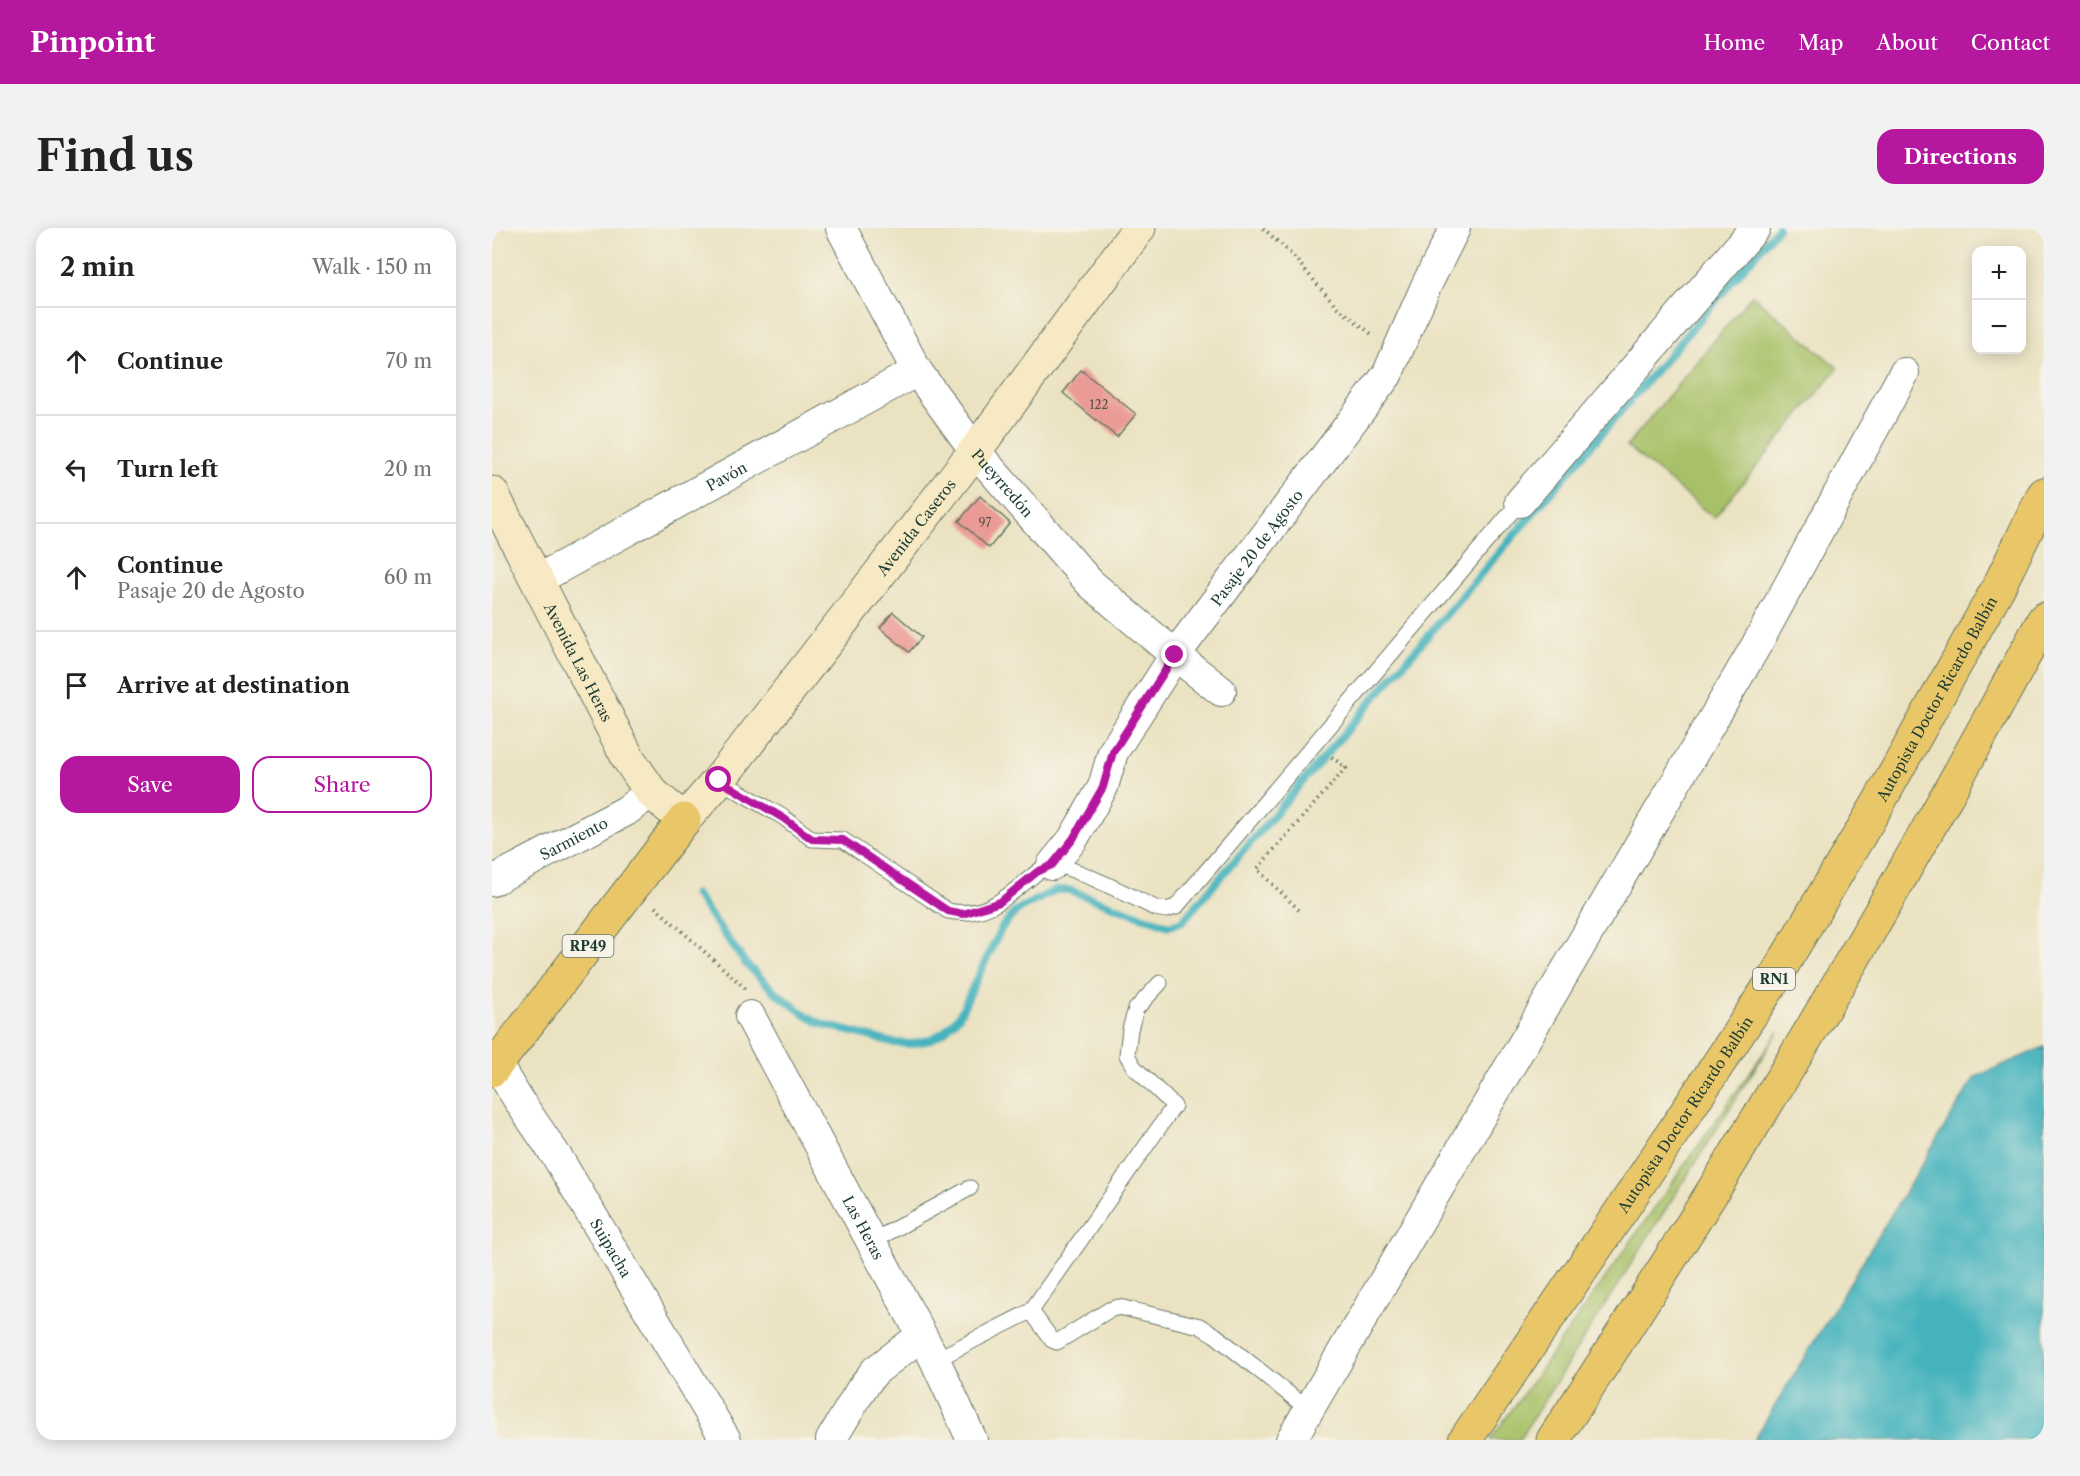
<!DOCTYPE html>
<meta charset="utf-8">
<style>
:root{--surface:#fff;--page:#f2f2f2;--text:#222;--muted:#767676;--line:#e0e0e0;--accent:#b5179e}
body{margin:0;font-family:"Libre Caslon Text",serif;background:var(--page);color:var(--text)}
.controls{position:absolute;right:18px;top:18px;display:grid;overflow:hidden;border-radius:12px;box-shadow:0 3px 15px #0003}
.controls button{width:54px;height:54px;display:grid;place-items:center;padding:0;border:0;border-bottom:2px solid var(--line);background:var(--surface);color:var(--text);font:30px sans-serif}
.stop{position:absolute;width:18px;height:18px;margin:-14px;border:4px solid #b5179e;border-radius:50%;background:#fff}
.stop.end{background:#b5179e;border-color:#fff;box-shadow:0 2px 6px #0008}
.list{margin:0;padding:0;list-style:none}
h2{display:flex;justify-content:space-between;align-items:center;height:78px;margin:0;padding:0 24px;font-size:26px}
h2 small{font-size:20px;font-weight:400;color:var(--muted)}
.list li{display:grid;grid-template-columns:39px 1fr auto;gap:18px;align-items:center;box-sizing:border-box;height:108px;padding:0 24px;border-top:2px solid var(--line)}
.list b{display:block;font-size:22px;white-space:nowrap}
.list p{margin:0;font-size:20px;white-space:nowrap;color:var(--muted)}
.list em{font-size:20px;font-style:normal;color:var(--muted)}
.actions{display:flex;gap:12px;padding:18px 24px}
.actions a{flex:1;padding:14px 0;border:2px solid var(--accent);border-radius:18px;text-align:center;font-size:21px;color:var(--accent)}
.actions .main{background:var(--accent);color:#fff}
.icon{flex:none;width:33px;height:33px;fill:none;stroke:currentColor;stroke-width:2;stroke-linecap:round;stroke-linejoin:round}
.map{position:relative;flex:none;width:1552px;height:1212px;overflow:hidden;border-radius:18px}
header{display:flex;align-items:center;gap:36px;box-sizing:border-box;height:84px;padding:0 30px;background:var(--accent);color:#fff}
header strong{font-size:28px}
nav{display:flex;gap:33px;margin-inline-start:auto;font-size:21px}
.intro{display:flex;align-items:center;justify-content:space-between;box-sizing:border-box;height:144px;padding:0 36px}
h1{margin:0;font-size:42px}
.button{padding:15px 27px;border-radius:18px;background:var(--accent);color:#fff;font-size:21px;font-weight:700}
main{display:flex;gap:36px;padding:0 36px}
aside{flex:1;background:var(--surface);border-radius:18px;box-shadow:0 3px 15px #0003}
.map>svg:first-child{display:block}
.green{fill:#a8c167;stroke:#647f4e;stroke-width:1.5}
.water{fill:#44b3bd;stroke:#327878;stroke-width:1.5}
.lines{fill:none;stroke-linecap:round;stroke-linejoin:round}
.stream{stroke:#44b3bd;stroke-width:8}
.building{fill:#eb9b95}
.lane-casing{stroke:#667765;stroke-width:17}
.street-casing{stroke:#667765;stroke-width:32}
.secondary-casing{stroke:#667765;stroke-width:35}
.primary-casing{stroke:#667765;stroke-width:35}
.highway-casing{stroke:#667765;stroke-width:35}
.path{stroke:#667765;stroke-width:4;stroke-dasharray:1.5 4.5;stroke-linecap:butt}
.lane{stroke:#fff;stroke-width:15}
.street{stroke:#fff;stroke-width:30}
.secondary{stroke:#f6e9c3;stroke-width:33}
.primary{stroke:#e9c769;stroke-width:33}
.highway{stroke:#e9c769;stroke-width:33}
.route{stroke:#b5179e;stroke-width:8}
.labels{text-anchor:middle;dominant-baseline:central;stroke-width:5;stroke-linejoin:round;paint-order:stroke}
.number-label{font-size:12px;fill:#52544c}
.shield{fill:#f7f3e8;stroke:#60746a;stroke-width:1.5}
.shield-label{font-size:14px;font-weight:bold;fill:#1f3d34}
.street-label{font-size:15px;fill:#1f3d34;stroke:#f7f3e8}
</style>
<header>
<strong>Pinpoint</strong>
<nav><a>Home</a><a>Map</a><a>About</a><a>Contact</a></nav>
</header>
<div class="intro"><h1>Find us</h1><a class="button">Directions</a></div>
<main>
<aside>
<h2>2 min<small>Walk · 150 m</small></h2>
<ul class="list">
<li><svg class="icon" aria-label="ahead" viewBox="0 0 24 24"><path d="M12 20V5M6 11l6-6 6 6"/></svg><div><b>Continue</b></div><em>70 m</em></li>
<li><svg class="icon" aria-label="left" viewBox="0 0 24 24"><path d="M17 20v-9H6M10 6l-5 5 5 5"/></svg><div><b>Turn left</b></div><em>20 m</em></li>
<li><svg class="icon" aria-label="ahead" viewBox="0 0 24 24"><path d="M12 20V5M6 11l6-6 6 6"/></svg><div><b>Continue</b><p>Pasaje 20 de Agosto</p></div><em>60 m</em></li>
<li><svg class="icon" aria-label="arrive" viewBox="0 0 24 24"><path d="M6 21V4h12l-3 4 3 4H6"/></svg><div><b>Arrive at destination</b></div></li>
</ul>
<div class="actions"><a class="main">Save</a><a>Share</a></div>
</aside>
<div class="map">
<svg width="1552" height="1212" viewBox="0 0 1552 1212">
<rect width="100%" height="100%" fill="#f7f3e8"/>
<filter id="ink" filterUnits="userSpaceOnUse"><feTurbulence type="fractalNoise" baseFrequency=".0167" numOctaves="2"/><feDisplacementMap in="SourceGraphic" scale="12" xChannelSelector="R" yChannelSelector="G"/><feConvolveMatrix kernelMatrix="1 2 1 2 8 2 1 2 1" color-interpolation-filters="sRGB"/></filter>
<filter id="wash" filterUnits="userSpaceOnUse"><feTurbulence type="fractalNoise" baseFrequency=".008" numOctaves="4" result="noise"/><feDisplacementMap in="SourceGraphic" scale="24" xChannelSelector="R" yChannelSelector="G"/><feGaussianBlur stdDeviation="1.35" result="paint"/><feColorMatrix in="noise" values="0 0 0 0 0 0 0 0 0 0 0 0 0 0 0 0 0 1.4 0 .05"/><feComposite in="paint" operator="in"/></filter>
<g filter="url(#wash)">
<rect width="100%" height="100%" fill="#ebe2c1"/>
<path class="green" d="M1260,67L1346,140L1222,290L1135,218Z
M1287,803L1027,1212H998L1035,1161Z"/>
<path class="water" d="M1552,819V1212H1262L1483,849Z"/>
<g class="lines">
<path class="stream" d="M203,666L254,736L283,764L315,788L330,796L402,815L419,816L438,812L452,804L467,788L510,699L525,682L564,662H576L677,698L691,693L1286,0"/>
</g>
<g id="blocks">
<path class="building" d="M589,142L644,186L625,209L571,165Z
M488,268L518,295L497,320L467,293Z
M401,384L430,409L417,424L388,400Z"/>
</g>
</g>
<g filter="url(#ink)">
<use href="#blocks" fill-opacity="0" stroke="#667765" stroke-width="1.5"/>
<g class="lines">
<g class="lane-casing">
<path id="lane" d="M227,552L291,589L320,611L351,612L456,683C491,690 512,672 537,651C543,646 553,637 561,637C576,636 645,671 663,680L674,682L684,679L1028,274
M379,1014L478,960
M539,1083L682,878L642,839L635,827L638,801L644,781L668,755
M443,1132L539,1083L560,1112L565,1114L617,1082L627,1079L708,1098L723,1107L817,1182"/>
</g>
<g class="street-casing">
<g id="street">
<path id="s1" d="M349,0L425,143L483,223L598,355L683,427L729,463"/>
<path d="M1028,274L1263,0"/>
<path id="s2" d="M45,352L425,143"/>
<path id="s3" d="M560,637L581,611L611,559L621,524L683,427L895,147L934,58L963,0"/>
<path id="s4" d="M0,653L134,583L159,564"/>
<path id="s5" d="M258,788L443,1132L480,1212"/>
<path id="s6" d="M0,829L27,873L67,932L234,1212"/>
<path d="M339,1212L370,1160L383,1143L429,1108"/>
<path d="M799,1212L1265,416L1412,145"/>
</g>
</g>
<g class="secondary-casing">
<g id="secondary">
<path id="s7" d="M0,265L136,530L159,564L192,592L227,552L483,223L647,0"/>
</g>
</g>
<g class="primary-casing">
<path id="primary" d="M0,842L192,592"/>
</g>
<g class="highway-casing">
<g id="highway">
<path id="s8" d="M973,1212L1131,980L1279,756L1387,574L1506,360L1552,266"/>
<path d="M1061,1212C1237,946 1401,672 1552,391"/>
</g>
</g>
<path class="path" d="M771,0L799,26L845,79L882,108
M163,679L253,760
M807,682L765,641L854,540L837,527"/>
<use href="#lane" class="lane"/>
<use href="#street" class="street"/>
<use href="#secondary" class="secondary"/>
<use href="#primary" class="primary"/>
<use href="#highway" class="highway"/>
</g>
</g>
<g class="lines" filter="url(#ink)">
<path class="route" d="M227,552L291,590L320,611L351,612L456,683L471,686L508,674L545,644L560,637L581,611L611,559L621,524L683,427"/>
</g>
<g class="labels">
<g class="number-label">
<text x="607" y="176">122</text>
<text x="493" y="294">97</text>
</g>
<g class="shield">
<rect x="70.5" y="707" width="51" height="22" rx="4.5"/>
<rect x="1261" y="740" width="42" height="22" rx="4.5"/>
</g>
<g class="shield-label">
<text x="96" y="718">RP49</text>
<text x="1282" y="751">RN1</text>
</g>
<g class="street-label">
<text stroke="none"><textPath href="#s2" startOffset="216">Pavón</textPath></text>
<text stroke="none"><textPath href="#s1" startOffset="303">Pueyrredón</textPath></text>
<text stroke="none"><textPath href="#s7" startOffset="756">Avenida Caseros</textPath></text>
<text stroke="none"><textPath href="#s3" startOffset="380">Pasaje 20 de Agosto</textPath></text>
<text stroke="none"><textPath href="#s7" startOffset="190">Avenida Las Heras</textPath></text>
<text stroke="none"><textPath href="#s8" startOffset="879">Autopista Doctor Ricardo Balbín</textPath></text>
<text stroke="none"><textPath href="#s4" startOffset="92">Sarmiento</textPath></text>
<text stroke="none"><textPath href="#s8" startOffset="393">Autopista Doctor Ricardo Balbín</textPath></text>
<text stroke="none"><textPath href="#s5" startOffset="240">Las Heras</textPath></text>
<text stroke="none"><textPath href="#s6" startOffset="225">Suipacha</textPath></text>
</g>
</g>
</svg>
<div class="controls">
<button>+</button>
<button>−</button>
</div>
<div class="stop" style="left:227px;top:552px"></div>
<div class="stop end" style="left:683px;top:427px"></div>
</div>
</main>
